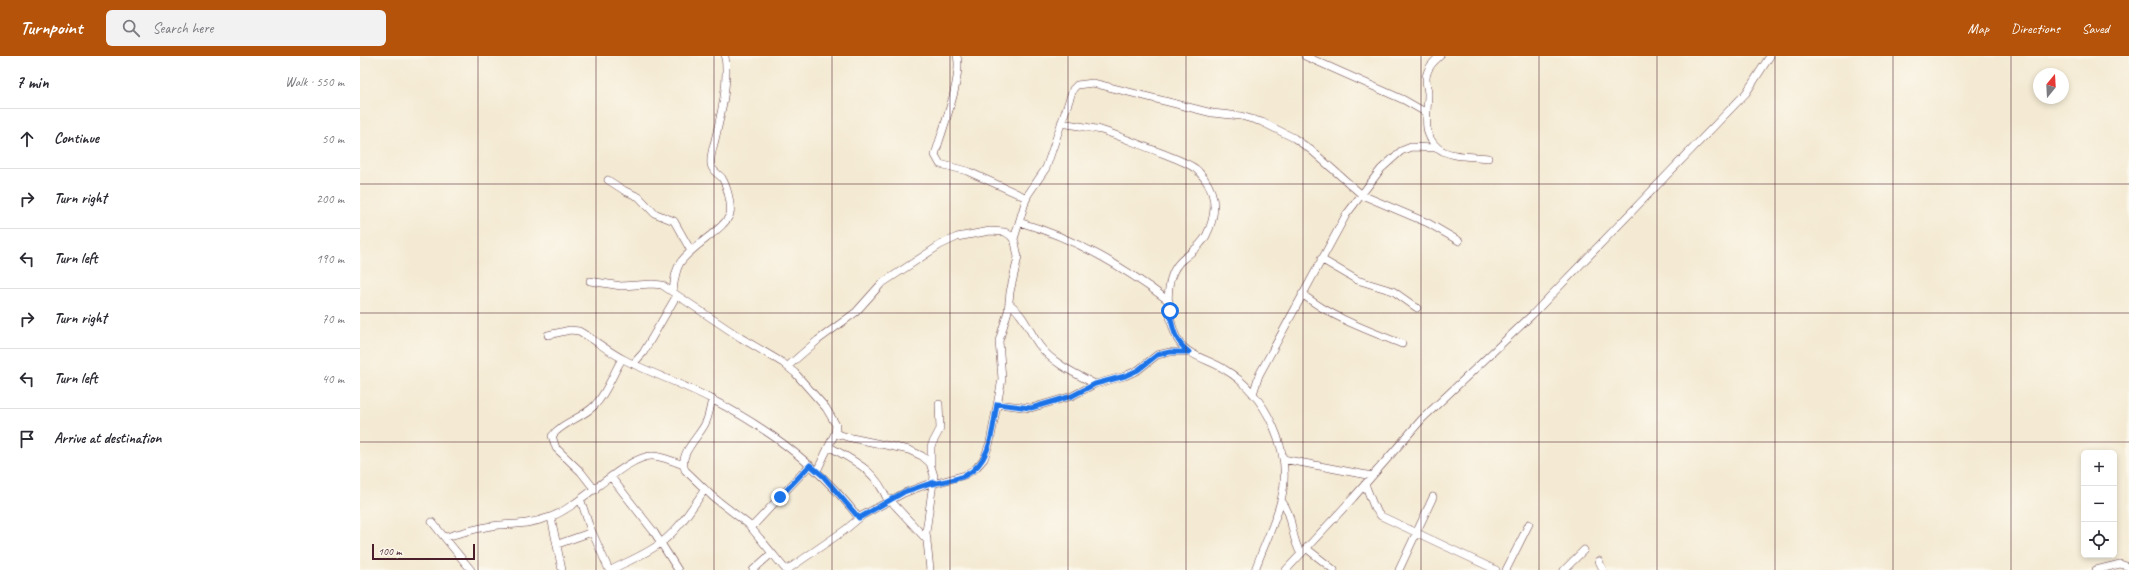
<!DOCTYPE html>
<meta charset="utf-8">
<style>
:root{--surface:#fff;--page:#f2f2f3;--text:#2b2b33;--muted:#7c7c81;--line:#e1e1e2;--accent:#b45309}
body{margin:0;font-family:Caveat,sans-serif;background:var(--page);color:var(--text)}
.controls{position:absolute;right:12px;bottom:12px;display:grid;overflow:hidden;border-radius:6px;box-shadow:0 2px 6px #0003}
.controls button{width:36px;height:36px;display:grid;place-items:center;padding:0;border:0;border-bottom:1px solid var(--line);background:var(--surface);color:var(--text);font:20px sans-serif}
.compass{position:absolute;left:1673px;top:12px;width:36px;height:36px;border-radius:50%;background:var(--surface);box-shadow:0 2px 6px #0003;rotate:18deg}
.scale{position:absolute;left:12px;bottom:10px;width:103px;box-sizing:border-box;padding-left:4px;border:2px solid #4a1f2b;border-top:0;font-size:11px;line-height:14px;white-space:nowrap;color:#4a1f2b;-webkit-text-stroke:3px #fbf7ec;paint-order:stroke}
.stop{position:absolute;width:12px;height:12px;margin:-9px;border:3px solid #1a73e8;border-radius:50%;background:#fff}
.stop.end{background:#1a73e8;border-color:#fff;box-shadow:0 1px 4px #0008}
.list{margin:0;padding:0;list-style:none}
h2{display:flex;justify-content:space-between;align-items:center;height:52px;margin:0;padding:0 16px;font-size:17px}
h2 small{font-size:13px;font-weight:400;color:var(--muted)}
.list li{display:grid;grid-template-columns:26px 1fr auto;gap:12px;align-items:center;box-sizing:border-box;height:60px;padding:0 16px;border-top:1px solid var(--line)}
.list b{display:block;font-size:15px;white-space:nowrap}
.list em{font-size:13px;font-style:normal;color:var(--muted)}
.icon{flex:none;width:22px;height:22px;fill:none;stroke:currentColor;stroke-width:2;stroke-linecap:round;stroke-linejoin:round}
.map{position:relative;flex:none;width:1769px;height:514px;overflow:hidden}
header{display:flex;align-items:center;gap:24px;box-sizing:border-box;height:56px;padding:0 20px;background:var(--accent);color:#fff}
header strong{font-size:19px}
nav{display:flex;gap:22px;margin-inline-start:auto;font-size:14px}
.search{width:280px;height:36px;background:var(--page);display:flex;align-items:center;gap:10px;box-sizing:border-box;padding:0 14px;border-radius:6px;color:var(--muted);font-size:15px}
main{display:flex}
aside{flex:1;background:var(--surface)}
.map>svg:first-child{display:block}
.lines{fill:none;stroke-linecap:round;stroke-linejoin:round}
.minor-casing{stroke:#643d44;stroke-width:8}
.minor{stroke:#fff;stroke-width:7}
.route{stroke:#1a73e8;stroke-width:5}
.grid{fill:none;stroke:#4a1f2b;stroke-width:1;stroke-opacity:0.55}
</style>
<header>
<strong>Turnpoint</strong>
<div class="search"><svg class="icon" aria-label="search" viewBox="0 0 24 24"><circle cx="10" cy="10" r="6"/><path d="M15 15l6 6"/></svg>Search here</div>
<nav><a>Map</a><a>Directions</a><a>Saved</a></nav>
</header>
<main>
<aside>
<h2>7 min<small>Walk · 550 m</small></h2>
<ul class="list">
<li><svg class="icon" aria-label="ahead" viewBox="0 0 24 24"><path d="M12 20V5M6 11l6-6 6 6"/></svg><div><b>Continue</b></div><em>50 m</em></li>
<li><svg class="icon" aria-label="right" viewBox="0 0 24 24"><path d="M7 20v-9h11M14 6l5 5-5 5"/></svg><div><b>Turn right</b></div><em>200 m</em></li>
<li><svg class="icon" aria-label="left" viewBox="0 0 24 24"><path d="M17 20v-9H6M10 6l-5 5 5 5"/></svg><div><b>Turn left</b></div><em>190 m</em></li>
<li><svg class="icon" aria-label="right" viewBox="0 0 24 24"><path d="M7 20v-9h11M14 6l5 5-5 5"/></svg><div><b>Turn right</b></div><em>70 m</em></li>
<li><svg class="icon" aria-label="left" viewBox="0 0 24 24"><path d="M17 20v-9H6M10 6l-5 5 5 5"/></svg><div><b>Turn left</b></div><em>40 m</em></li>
<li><svg class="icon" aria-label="arrive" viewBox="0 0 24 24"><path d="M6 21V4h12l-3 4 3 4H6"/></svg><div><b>Arrive at destination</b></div></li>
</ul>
</aside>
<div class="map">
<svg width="1769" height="514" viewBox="0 0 1769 514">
<rect width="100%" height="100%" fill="#fbf7ec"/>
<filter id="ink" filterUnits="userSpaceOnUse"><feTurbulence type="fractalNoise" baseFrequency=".025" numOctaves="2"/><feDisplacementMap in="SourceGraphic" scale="8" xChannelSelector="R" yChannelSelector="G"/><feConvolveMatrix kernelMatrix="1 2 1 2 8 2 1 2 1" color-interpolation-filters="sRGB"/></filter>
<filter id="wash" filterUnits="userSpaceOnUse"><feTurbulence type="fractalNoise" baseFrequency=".012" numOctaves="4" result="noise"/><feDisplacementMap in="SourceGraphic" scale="16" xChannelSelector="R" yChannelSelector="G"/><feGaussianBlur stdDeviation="0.9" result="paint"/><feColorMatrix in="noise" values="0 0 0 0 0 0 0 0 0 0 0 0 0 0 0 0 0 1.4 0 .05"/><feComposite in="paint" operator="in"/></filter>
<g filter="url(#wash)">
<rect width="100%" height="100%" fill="#f4ead3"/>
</g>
<g filter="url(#ink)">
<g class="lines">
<g class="minor-casing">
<path id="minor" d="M597,0C603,22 581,77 575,99L580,108L607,115L667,142
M945,0L1044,44L1065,56
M1080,0C1074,5 1069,10 1067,17C1064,25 1068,31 1068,38C1068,56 1061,77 1077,91C1088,102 1113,100 1128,102
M701,67C714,69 728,71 741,74C760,80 780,89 799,96C811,101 825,105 836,113C839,115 841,119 844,122C858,141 856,160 846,180C840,191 831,196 822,204C803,221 807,257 815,278C823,300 847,302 864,313C906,337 934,397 921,444C915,468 903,491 895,514
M248,124L265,135L279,141L294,157L314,165L331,195
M659,166C716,183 761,209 809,245
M654,183L667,140L686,112L713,33L717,29L733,27L852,57L881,60L902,66L934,82L951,94L1002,139L1068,167L1099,185
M961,203L997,224L1033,235L1057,252
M230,225L261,230L292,228L302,229L381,282L423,307L435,317L466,352L476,369L475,377L457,415
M313,236C314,226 315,215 320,207C331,190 365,173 370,158C372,149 367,130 362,122C358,117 352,116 351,108C350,100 353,92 355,84C361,58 369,27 365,0
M942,238C973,262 1007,274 1042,288
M649,247C664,259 669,275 679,289C692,307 716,318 735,328
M188,279L210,274L219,275C235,284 249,296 265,304C293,318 323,328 351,343C408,372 460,411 499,462
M273,308L283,297L317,239
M428,310L458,284L496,256L521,228L580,189L597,181L630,175L645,176L651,180L655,186L658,201L650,236L648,255L639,285L642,323L630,386L624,403L616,412L605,419L573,428
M893,338L899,319L986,159L1021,113L1041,95L1051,91L1077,92
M352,343C350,351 349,361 345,368C338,382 318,398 325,414L353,441L388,468L426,514
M637,348L671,352L712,340L735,328L765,320L778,314L797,299L810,296H829
M475,377L487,381L549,394L562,400L570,407L574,420L566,476L570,514
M470,391C498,407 515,414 528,445
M923,403L1012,420
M571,408V390L580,373L579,348
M251,421L294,476L318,514
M1005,428L1014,451L1021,460L1136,514
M235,434L221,416L196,392L192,380C202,366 223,362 235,349C247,337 253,317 262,303
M530,444L567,484
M921,444C935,462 929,478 941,498
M221,445L229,469L249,514
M191,461L202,514
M72,466L111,514
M391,472L450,409
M86,481C103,476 121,471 139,469C159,468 170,468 190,461C220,451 268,398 293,400C304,401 313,405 323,409
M198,488L232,476
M946,492L974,514
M1239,505L1243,514
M251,514C268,505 287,498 302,486C320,472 332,452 345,433
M393,514L412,497
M427,514L485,474L503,459L544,437L573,426
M926,514L993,442L1062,363L1172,259L1386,37L1410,0
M1039,514L1073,441
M1146,514L1169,468
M1204,514L1224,494
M1736,514L1760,508L1769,511"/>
</g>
<use href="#minor" class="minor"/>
</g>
</g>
<g class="lines" filter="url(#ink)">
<path class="route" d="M420,441L450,409L463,420L499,462L544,436L574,426L573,428C583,425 597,424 606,419C632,405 632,373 637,348L671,352L712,340L735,328L765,320L778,314L797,299L810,296H829C815,286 812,271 810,255"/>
</g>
<path class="grid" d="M118,0V514M236,0V514M354,0V514M472,0V514M590,0V514M708,0V514M826,0V514M943,0V514M1061,0V514M1179,0V514M1297,0V514M1415,0V514M1533,0V514M1651,0V514M0,128H1769M0,257H1769M0,386H1769"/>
</svg>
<div class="controls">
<button>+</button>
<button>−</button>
<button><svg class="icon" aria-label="locate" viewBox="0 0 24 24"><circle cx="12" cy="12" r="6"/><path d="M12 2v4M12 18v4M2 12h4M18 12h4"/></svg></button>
</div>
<svg class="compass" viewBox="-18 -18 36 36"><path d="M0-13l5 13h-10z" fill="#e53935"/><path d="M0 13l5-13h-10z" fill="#7c7c81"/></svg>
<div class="scale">100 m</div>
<div class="stop" style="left:810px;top:255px"></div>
<div class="stop end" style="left:420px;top:441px"></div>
</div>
</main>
